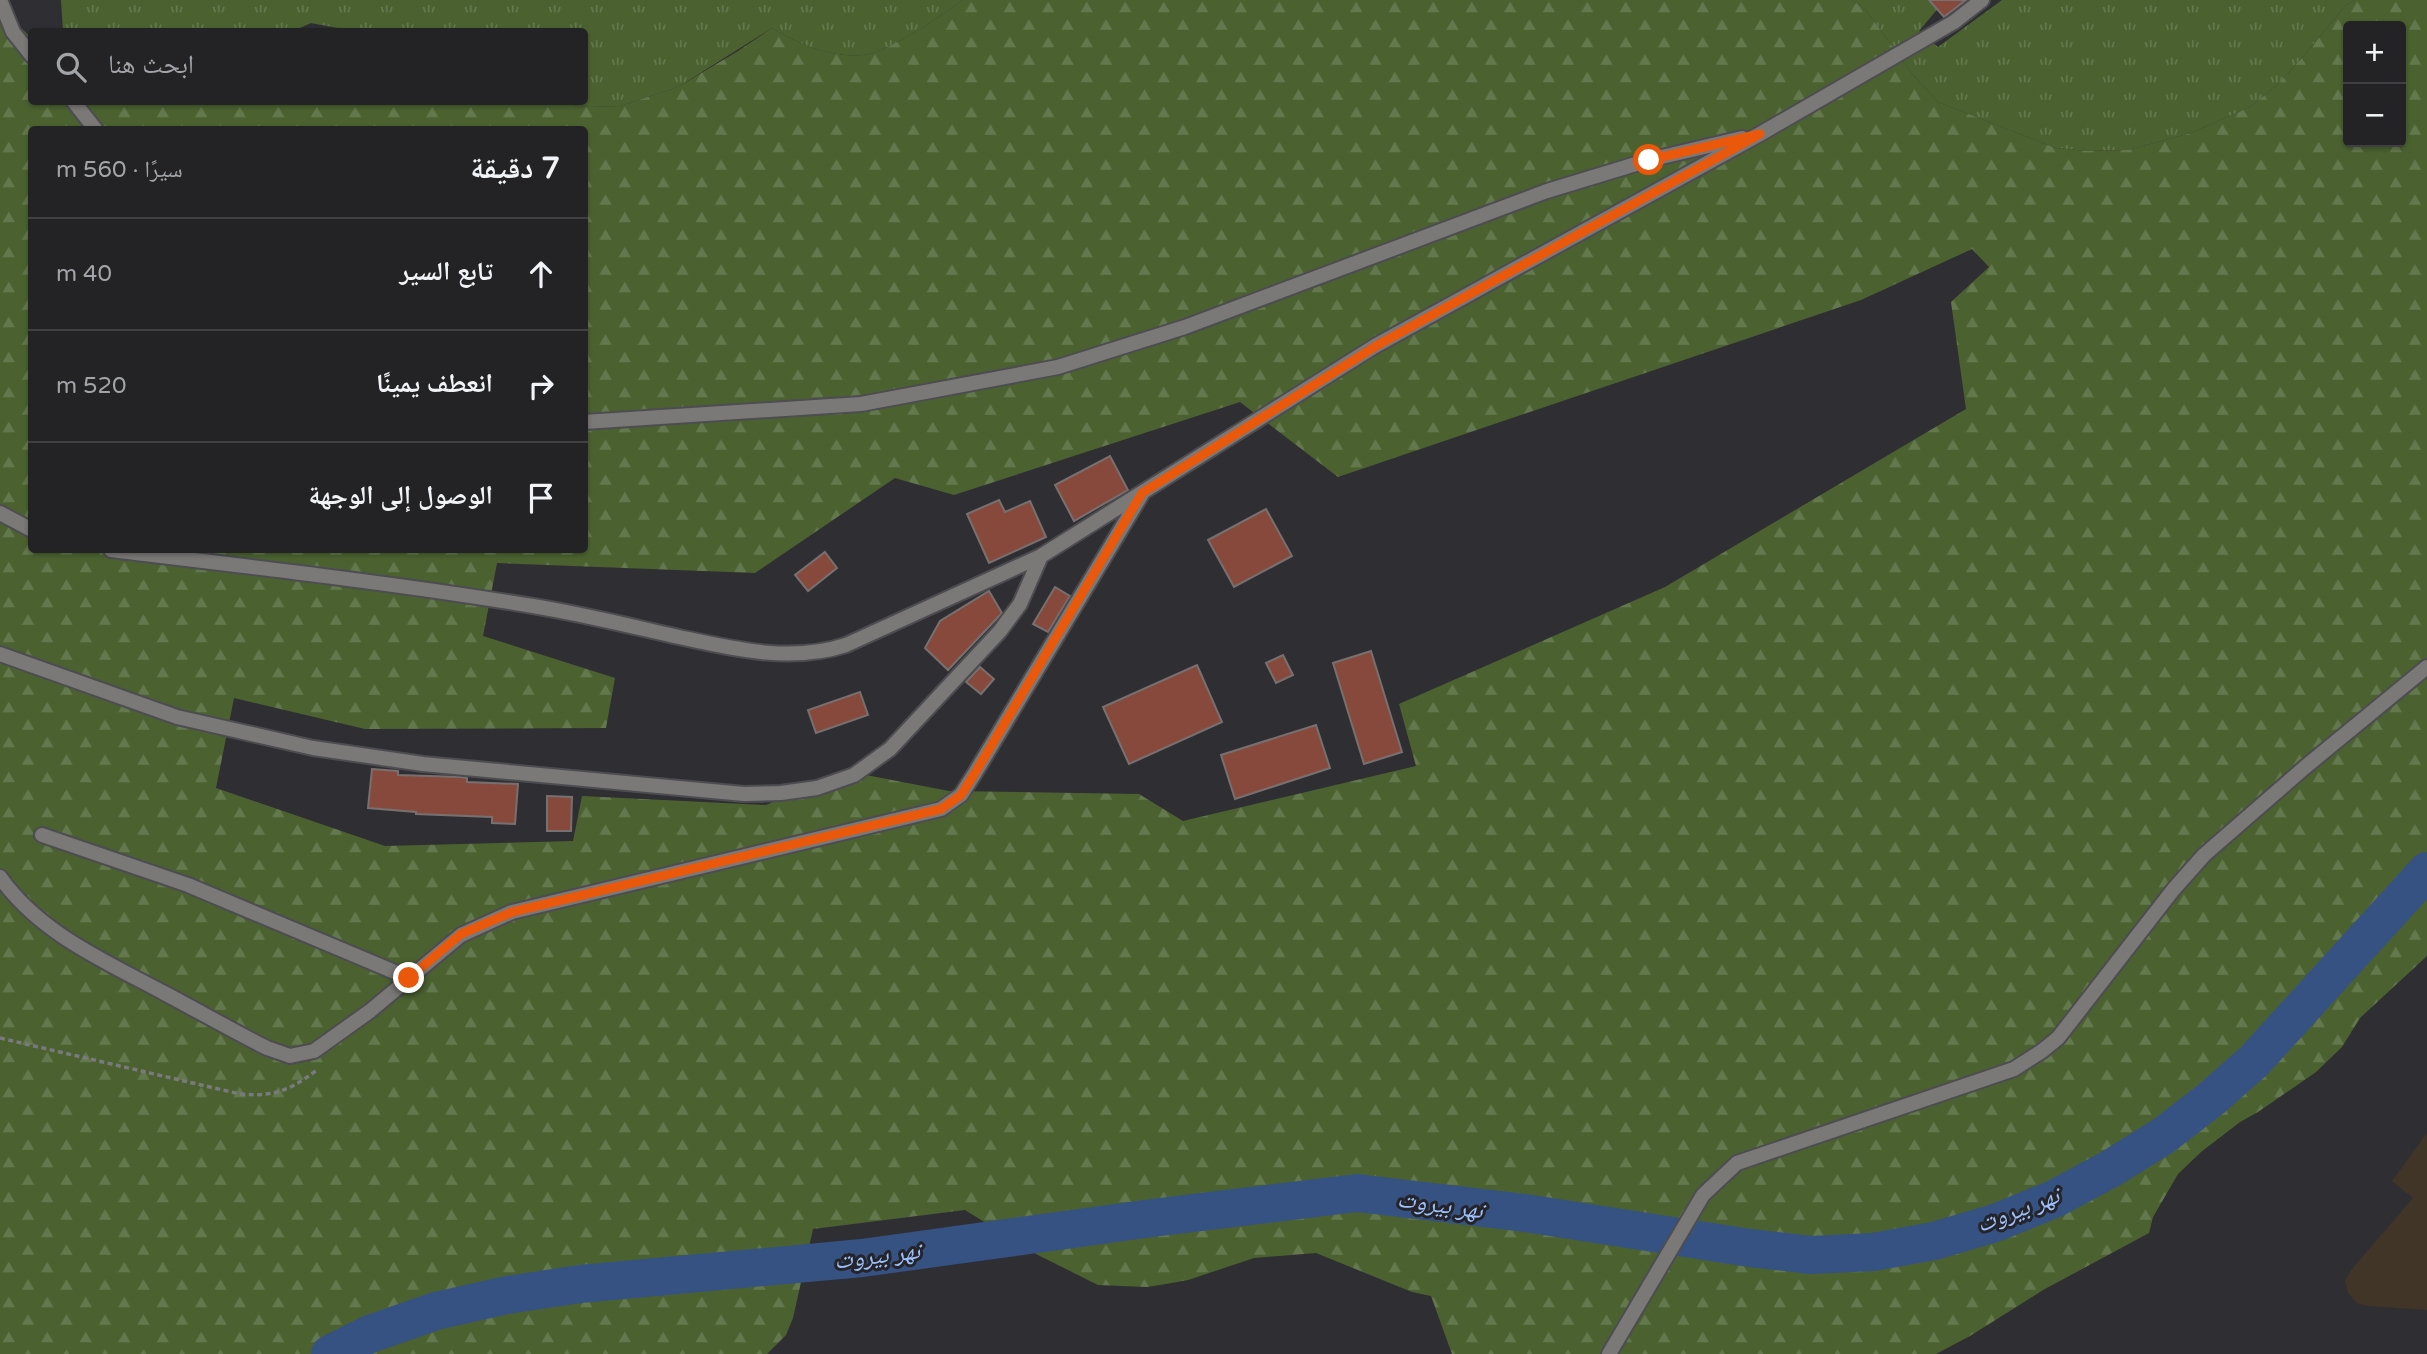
<!DOCTYPE html>
<html lang="ar">
<meta charset="utf-8">
<style>
:root{--surface:#232326;--page:#2b2b2e;--text:#f1f3f6;--muted:#a3a4a7;--line:#404043}
body{margin:0;font-family:"Varela Round","Noto Naskh Arabic",sans-serif;background:var(--page);color:var(--text);direction:rtl}
.controls{position:absolute;right:21px;top:21px;display:grid;overflow:hidden;border-radius:7px;box-shadow:0 2px 5px #0004}
.controls button{width:63px;height:63px;display:grid;place-items:center;padding:0;border:0;border-bottom:2px solid var(--line);background:var(--surface);color:var(--text);font:35px sans-serif}
.stop{position:absolute;width:21px;height:21px;margin:-16px;border:5px solid #ea580c;border-radius:50%;background:#fff}
.stop.end{background:#ea580c;border-color:#fff;box-shadow:0 2px 7px #0008}
.list{margin:0;padding:0;list-style:none}
h2{display:flex;justify-content:space-between;align-items:center;height:91px;margin:0;padding:0 28px;font-size:30px}
h2 small{font-size:23px;font-weight:400;color:var(--muted)}
.list li{display:grid;grid-template-columns:46px 1fr auto;gap:21px;align-items:center;box-sizing:border-box;height:112px;padding:0 28px;border-top:2px solid var(--line)}
.list b{display:block;font-size:26px;white-space:nowrap}
.list em{font-size:23px;font-style:normal;color:var(--muted)}
.icon{flex:none;width:38px;height:38px;fill:none;stroke:currentColor;stroke-width:2;stroke-linecap:round;stroke-linejoin:round}
.map{position:relative;flex:none;width:2427px;height:1354px;overflow:hidden;direction:ltr}
.search{position:absolute;background:var(--surface);box-shadow:0 2px 5px #0004;left:28px;top:28px;width:560px;height:77px;display:flex;align-items:center;gap:18px;box-sizing:border-box;padding:0 24px;border-radius:7px;color:var(--muted);font-size:26px}
.panel{position:absolute;background:var(--surface);box-shadow:0 2px 5px #0004;left:28px;top:126px;width:560px;height:427px;border-radius:7px;direction:rtl}
.map>svg:first-child{display:block}
.industrial{fill:#403526}
.grass{fill:url(#grass-tufts)}
.forest{fill:url(#forest-firs);fill-rule:evenodd}
.lines{fill:none;stroke-linecap:round;stroke-linejoin:round}
.river{stroke:#355283;stroke-width:38}
.building{fill:#88493d;stroke:#767170;stroke-width:2}
.street-casing{stroke:#4d4d51;stroke-width:18}
.path{stroke:#7a7a7e;stroke-width:3.5;stroke-dasharray:5 3.5;stroke-linecap:butt}
.street{stroke:#7b7977;stroke-width:14}
.route{stroke:#ea580c;stroke-width:9}
.labels{text-anchor:middle;dominant-baseline:central;stroke-width:6;stroke-linejoin:round;paint-order:stroke}
.water-label{font-size:24px;font-style:italic;fill:#9cc1fe;stroke:#252529}
</style>
<div class="map">
<svg width="2427" height="1354" viewBox="0 0 2427 1354">
<defs>
<pattern id="grass-tufts" width="24" height="20" patternUnits="userSpaceOnUse" patternTransform="scale(1.75)"><rect width="24" height="20" fill="#4b6230"/><path d="M3 7l-1-3M5 7V3M7 7l1-3M15 17l-1-3M17 17v-4M19 17l1-3" fill="none" stroke="#64784d"/></pattern>
<pattern id="forest-firs" width="22" height="20" patternUnits="userSpaceOnUse" patternTransform="scale(1.75)"><rect width="22" height="20" fill="#4b6230"/><path d="M5 1l3.5 6h-7zM16 11l3.5 6h-7z" fill="#64784d"/></pattern>
</defs>
<rect width="100%" height="100%" fill="#2f2f33"/>
<path class="industrial" d="M2427,1133V1310L2369,1306L2357,1303L2348,1293L2345,1281L2351,1270L2413,1198L2392,1181Z"/>
<path class="grass" d="M61,0H962C944,15 886,53 863,55C830,58 799,44 772,28L678,87L620,106L587,107L552,102H584V32H359L311,23L291,32L63,31Z
M1852,0H1945L1919,31L1938,47L2002,0H2354L2346,5L2302,58L2276,86L2250,107L2191,133L2128,150L2086,151L2056,148L1938,102L1913,75L1866,10Z"/>
<path class="forest" d="M962,0H1852L1866,10L1913,75L1938,102L2056,148L2086,151L2128,150L2191,133L2250,107L2276,86L2302,58L2346,5L2354,0H2427V956L2360,1018L2342,1047L2316,1072L2258,1112L2240,1122L2201,1152L2178,1174L2153,1217L2149,1233L2043,1290L1970,1336L1936,1354H1452L1431,1296L1412,1292L1316,1253L1254,1258L1188,1280L1166,1284L1147,1287L1098,1285L1038,1255L965,1210L813,1229L793,1318L786,1335L767,1354H0V10L31,37L32,102H552L587,107L620,106L678,87L738,51L772,28C799,44 830,58 863,55C886,53 944,15 962,0ZM2348,26H2401V142H2348ZM32,130H584V550H32ZM1972,249L1989,267L1951,302L1966,409L1665,587L1399,704L1416,766L1183,821L1139,794L949,791L845,771L766,805L582,796L573,841L385,846L216,788L234,698L365,729L606,728L615,678L483,636L497,563L755,573L895,478L954,495L1240,402L1338,477L1861,300Z"/>
<g class="lines">
<path class="river" d="M330,1354L370,1334L436,1311L507,1295L580,1284L862,1258L1152,1218L1357,1193L1525,1213L1750,1248L1811,1255L1873,1252L1934,1241L1995,1223L2054,1199L2110,1169L2163,1136L2211,1099L2254,1061L2427,871"/>
</g>
<path class="building" d="M1929,0H1966L1944,17Z
M1110,456L1128,490L1074,521L1055,485Z
M999,500L1005,512L1030,501L1046,537L989,563L967,514Z
M1266,509L1292,556L1234,587L1208,540Z
M825,552L837,568L808,591L795,575Z
M1055,587L1070,596L1048,632L1033,624Z
M989,591L1002,613L948,670L925,648L940,621Z
M1371,651L1402,752L1364,764L1333,663Z
M1283,655L1293,675L1276,683L1266,663Z
M1197,665L1222,722L1129,764L1103,707Z
M980,667L994,679L981,694L966,682Z
M860,692L868,715L816,733L808,710Z
M1316,725L1330,768L1235,799L1221,755Z
M372,769L398,771V775L461,777L467,778V782L518,784L515,824L492,823V817L416,814V812L368,808Z
M547,796L572,797L571,831H547Z"/>
<g class="lines">
<g class="street-casing">
<path id="street" d="M0,0L13,32L32,56
M74,102L96,130
M584,422L861,404L1058,367L1185,327L1547,191L1649,160L1742,138
M0,513L32,530
M111,550C252,567 393,583 533,606C582,614 630,626 679,637C734,649 791,663 846,645L1041,556L1375,346L1760,134L1954,22L1982,0
M0,654L177,717L313,748L423,764L744,794L781,793L817,788L854,775L890,749L1000,631L1020,604L1041,556
M42,835L188,885L409,978
M0,877C40,934 107,962 166,994C200,1012 233,1031 267,1048L290,1056L314,1051L370,1011L461,935L512,912L941,809L961,795L975,773L1142,494
M1609,1354L1703,1195L1737,1163L2014,1069L2042,1051L2058,1038L2173,890L2204,855L2304,768L2427,667"/>
</g>
<path class="path" d="M0,1038L240,1094C275,1097 290,1090 317,1070"/>
<use href="#street" class="street"/>
</g>
<g class="lines">
<path class="route" d="M409,978L461,934L512,912L941,809L961,795L975,773L1142,493L1376,346L1760,134L1649,160"/>
</g>
<g class="labels">
<g class="water-label">
<text transform="translate(1440 1205) rotate(8)">نهر بيروت</text>
<text transform="translate(2018 1210) rotate(-21)">نهر بيروت</text>
<text transform="translate(877 1256) rotate(-7)">نهر بيروت</text>
</g>
</g>
</svg>
<div class="controls">
<button>+</button>
<button>−</button>
</div>
<div class="stop" style="left:1649px;top:160px"></div>
<div class="stop end" style="left:409px;top:978px"></div>
<div class="search"><svg class="icon" aria-label="search" viewBox="0 0 24 24"><circle cx="10" cy="10" r="6"/><path d="M15 15l6 6"/></svg>ابحث هنا</div>
<section class="panel">
<h2>7 دقيقة<small>سيرًا · 560 m</small></h2>
<ul class="list">
<li><svg class="icon" aria-label="ahead" viewBox="0 0 24 24"><path d="M12 20V5M6 11l6-6 6 6"/></svg><div><b>تابع السير</b></div><em>40 m</em></li>
<li><svg class="icon" aria-label="right" viewBox="0 0 24 24"><path d="M7 20v-9h11M14 6l5 5-5 5"/></svg><div><b>انعطف يمينًا</b></div><em>520 m</em></li>
<li><svg class="icon" aria-label="arrive" viewBox="0 0 24 24"><path d="M6 21V4h12l-3 4 3 4H6"/></svg><div><b>الوصول إلى الوجهة</b></div></li>
</ul>
</section>
</div>
